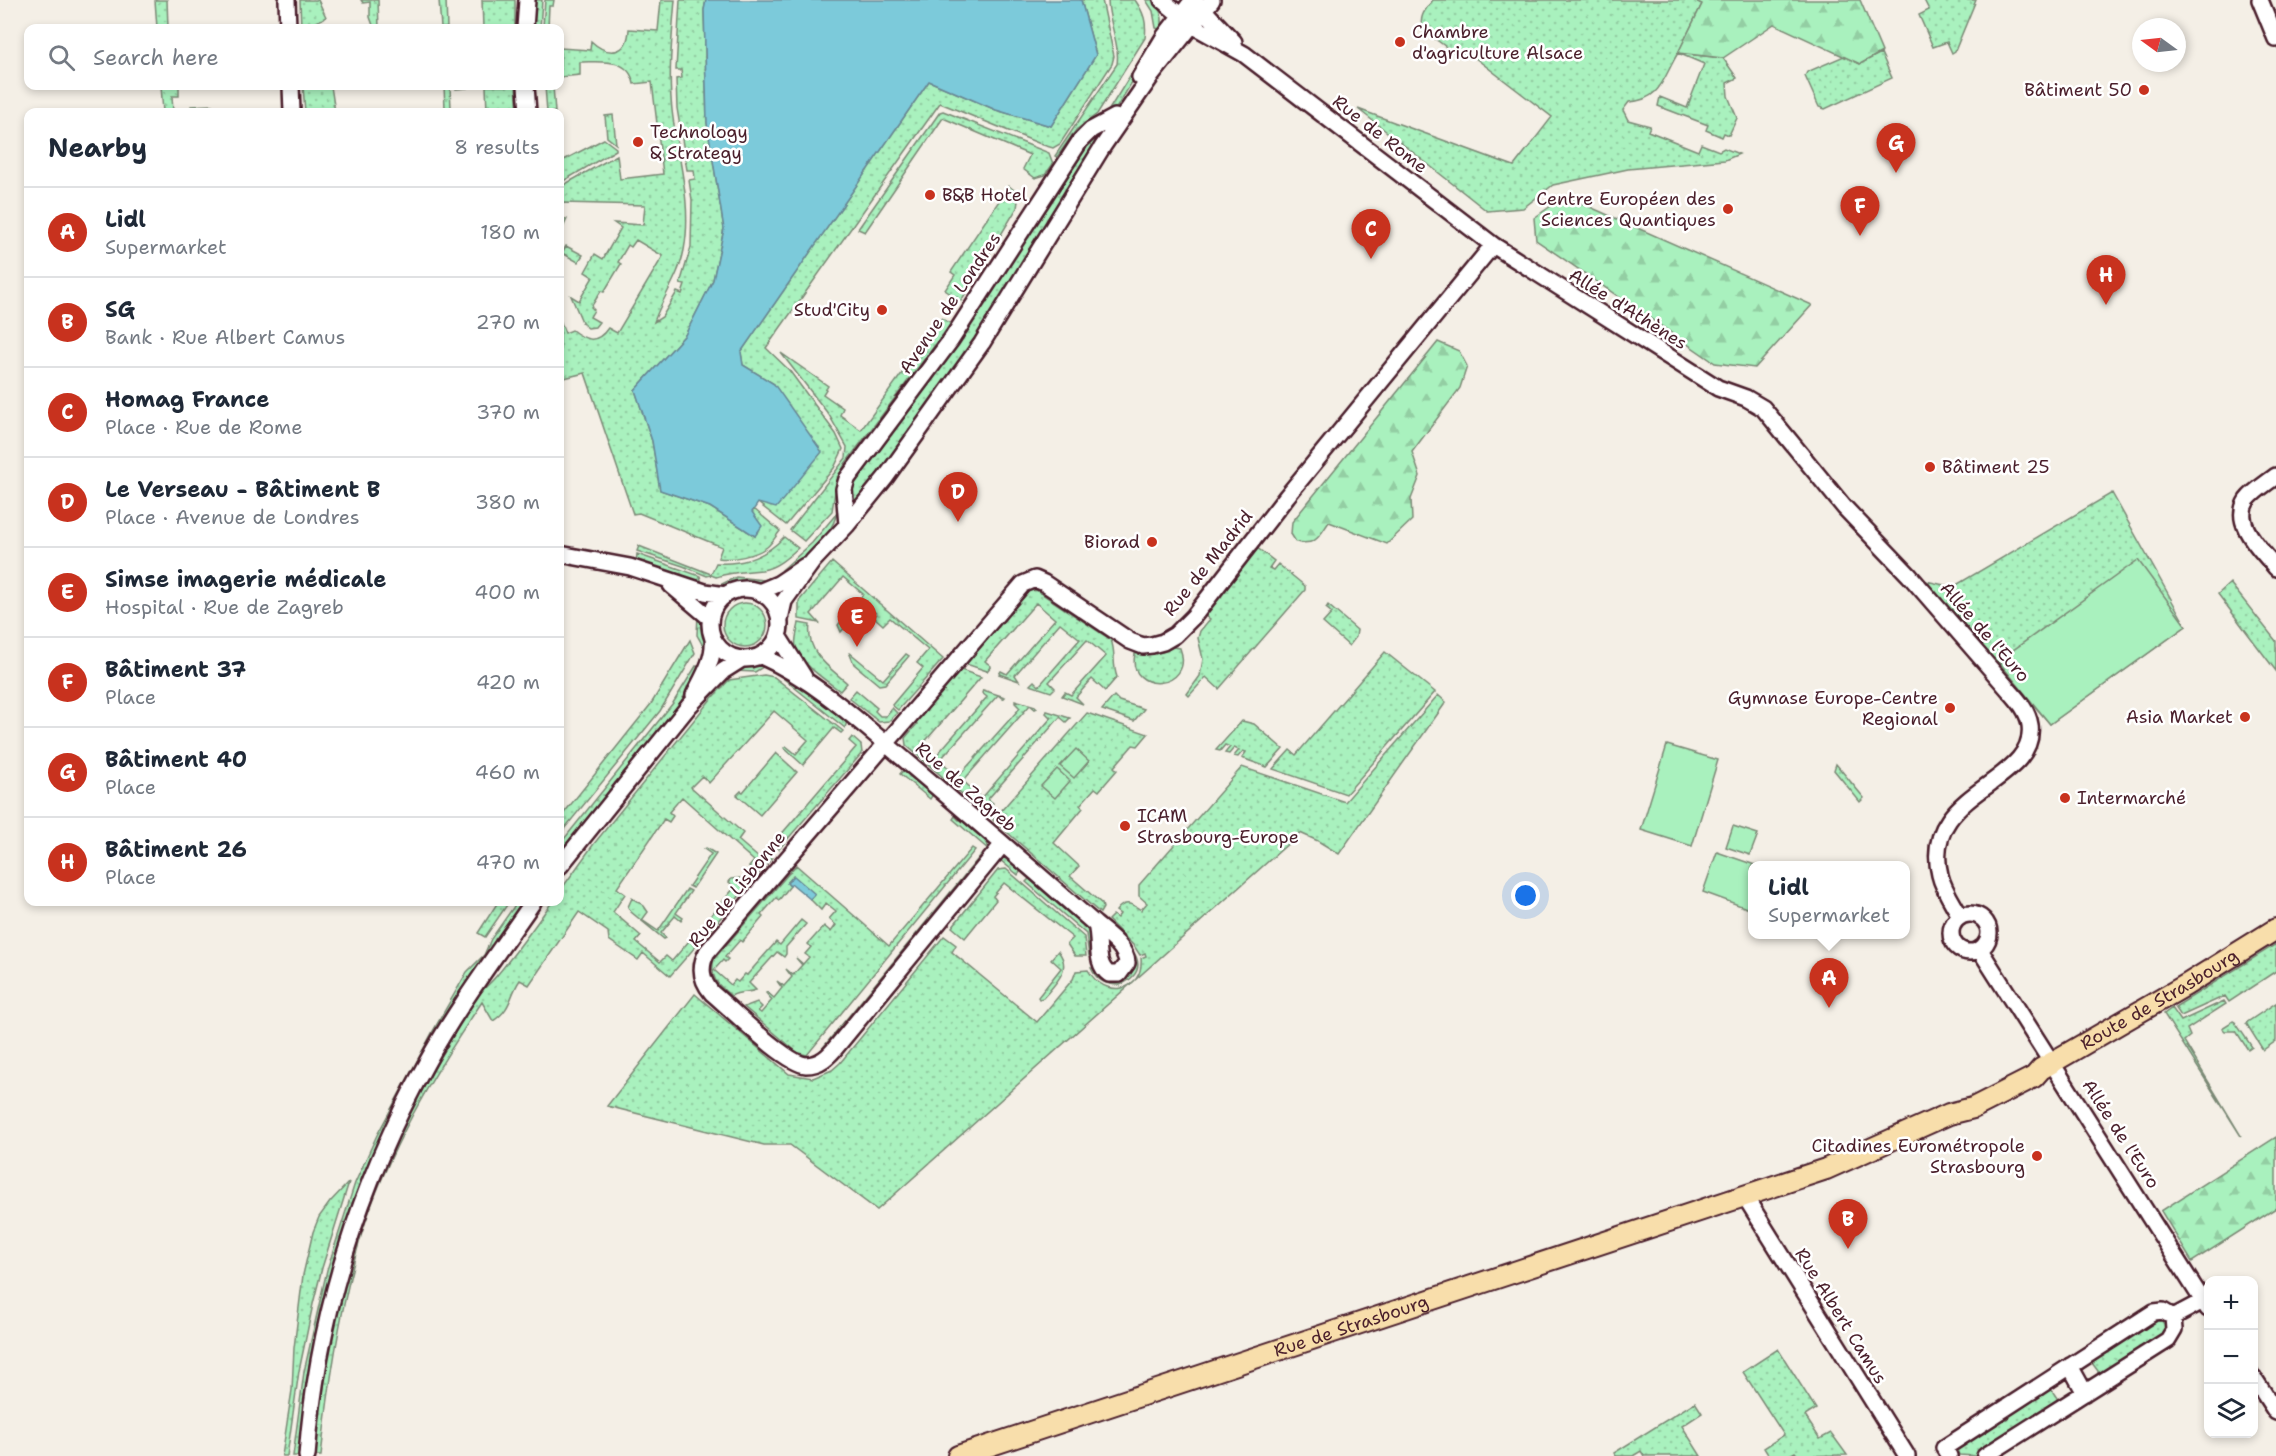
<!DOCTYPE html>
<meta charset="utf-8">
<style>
:root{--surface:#fff;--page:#f6f6f7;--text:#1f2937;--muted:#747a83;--line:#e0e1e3;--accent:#c8321e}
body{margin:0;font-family:"Shantell Sans",sans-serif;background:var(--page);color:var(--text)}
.controls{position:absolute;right:18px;bottom:18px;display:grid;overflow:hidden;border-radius:12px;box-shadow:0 3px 9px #0003}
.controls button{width:54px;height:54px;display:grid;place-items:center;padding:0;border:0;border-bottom:2px solid var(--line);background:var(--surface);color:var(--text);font:30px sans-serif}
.compass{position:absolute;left:2132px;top:18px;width:54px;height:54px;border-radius:50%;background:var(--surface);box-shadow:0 3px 9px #0003;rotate:285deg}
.you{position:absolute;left:1526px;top:896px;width:21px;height:21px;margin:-15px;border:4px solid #fff;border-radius:50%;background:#1a73e8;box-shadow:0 0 0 9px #1a73e833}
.badge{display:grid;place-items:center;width:39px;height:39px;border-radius:50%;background:var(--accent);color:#fff;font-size:20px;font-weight:700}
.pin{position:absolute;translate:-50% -50px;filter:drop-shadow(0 2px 3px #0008)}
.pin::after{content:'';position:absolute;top:32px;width:21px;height:18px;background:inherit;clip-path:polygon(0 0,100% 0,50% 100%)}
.popup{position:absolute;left:1748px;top:861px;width:162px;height:78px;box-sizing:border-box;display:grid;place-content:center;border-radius:12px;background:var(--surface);filter:drop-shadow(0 2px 4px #0005);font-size:20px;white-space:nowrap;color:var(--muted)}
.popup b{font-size:22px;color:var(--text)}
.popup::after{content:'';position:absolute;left:50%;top:100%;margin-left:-12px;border:12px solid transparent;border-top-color:var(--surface)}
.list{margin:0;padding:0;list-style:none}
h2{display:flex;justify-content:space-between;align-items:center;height:78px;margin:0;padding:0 24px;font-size:26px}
h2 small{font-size:20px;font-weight:400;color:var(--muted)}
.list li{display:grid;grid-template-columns:39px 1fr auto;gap:18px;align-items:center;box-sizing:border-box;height:90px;padding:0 24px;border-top:2px solid var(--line)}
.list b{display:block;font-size:22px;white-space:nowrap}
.list p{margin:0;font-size:20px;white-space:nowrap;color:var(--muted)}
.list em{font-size:20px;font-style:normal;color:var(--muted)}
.icon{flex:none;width:33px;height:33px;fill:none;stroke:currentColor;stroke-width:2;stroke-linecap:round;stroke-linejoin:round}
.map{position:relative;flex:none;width:2276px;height:1456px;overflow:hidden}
.search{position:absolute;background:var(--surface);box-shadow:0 3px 9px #0003;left:24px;top:24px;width:540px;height:66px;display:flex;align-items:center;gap:15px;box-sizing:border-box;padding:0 21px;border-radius:12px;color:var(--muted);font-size:22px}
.panel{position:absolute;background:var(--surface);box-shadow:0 3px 9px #0003;left:24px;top:108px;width:540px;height:798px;border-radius:12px}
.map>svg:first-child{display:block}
.grass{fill:url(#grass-dots);stroke:#7a8874;stroke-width:1.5}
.forest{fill:url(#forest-firs);stroke:#7a8874;stroke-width:1.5}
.pitch{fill:#a9f1be;stroke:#7a8874;stroke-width:1.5}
.water{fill:#7ccada;stroke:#688694;stroke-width:1.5}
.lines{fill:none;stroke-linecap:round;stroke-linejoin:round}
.minor-casing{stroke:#4a1f2b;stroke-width:20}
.major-casing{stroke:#4a1f2b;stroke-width:24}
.minor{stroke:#fff;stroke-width:15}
.major{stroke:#f8deab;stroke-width:20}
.poi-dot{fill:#c8321e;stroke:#fff;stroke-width:2}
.labels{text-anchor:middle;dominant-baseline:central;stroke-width:5;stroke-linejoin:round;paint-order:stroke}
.poi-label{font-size:18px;fill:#4a1f2b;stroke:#fff;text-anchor:end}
.street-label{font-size:18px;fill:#4a1f2b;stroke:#fff}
</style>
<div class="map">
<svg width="2276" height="1456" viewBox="0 0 2276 1456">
<defs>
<pattern id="grass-dots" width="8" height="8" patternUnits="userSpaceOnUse" patternTransform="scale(1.5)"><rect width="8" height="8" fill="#a9f1be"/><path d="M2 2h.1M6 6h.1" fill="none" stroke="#93cea3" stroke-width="1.8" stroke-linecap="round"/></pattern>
<pattern id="forest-firs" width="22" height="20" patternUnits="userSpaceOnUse" patternTransform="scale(1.5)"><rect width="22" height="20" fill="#a9f1be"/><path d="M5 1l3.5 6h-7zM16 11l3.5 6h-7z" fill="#93cea3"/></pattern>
</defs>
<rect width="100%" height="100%" fill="#f4efe6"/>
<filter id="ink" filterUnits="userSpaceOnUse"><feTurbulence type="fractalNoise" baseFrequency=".0167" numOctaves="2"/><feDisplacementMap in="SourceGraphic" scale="12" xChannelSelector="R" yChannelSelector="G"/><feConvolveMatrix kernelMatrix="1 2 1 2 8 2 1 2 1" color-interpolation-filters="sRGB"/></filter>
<g filter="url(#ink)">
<path class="grass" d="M155,0H167L168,28H157Z
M300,0H318L326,17L306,28H301Z
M361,0H378L379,28H374L370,17V2L363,3Z
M446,0L447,28H441L439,0Z
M482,0H515V28H483Z
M534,0H542L540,28L532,23Z
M545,0H554L553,6H549L548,28L543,27Z
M661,0H675C672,36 668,74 672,110C677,156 693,203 684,250C679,277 662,298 654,322L662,317L677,292L682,294L685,285L680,284L691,247L692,200L689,180L695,179L694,170H687L677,108L676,79L682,78L681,70H676L680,0H706L704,10L707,123L724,229L713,280L685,335L635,390L652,441L660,490L710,507L755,536L752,512L754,509L780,531C776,536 772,543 767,547C755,556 733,560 718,558L722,547L639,513L633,514L585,373L560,379V320L565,333L572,330C586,341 597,344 608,328L617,333L663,256L636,240L631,247L628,245L618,262L621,264L604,292L601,291L591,307L594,310L590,317L599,322L595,327L588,328L583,324L571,296L579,301L593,277L585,272L595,254L603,259L621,228L614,223L643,225L645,205L562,203L561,218L567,219L560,234V187L617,155L620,179L663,174L652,82L634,84C629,57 600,62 580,62V75L560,77V48L590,50L591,41C608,57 628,55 629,29L658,31Z
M1081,0H1102L1114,56L1112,64L1060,144L1053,148L1043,145L940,103L766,348L789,370L836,434L843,449L834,468L786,525L758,503L774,384L743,365L741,352L929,81L996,110L1051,126L1096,55Z
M1108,0H1135C1144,13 1147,22 1145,38L1097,114L1076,130L1057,157L1055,156L1117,64C1120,43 1108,22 1108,0Z
M1146,0H1153C1161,10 1164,18 1161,30L1156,28L1153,11Z
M1433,0H1694L1702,4L1678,53L1723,58L1737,78L1727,83L1728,96L1737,118L1729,135L1724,133L1722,137L1706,130L1708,125L1658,106L1660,97L1687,108L1704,64L1678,53C1663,77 1662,100 1629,102L1623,110L1628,120L1650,126L1648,131L1698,151L1701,144L1719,151L1724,148L1739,154L1725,160L1628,169L1553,185L1523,208L1487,211L1358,109L1514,166L1552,117L1466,51L1460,57L1423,30C1418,17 1425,10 1433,0Z
M1924,0H1976L1955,51L1952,53L1947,42L1933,47L1919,15L1929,10Z
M1152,40L1156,42L1114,112L1096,124L1107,113Z
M1881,53L1892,78L1825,109L1819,107L1805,76L1807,72L1844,56L1860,64Z
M161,86H179V96H172L173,112H163Z
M303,86H331L335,112H305Z
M444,86H467V88L456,89L455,86H450L451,108H445Z
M486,86H516L518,112H487Z
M545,86H553L555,112H547Z
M212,105V112H191V106Z
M943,111L1049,153L1053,164L1045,175L1035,178L1023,169L1030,155L943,118L865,232L858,229L940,112Z
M613,115L616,144L607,137L605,116Z
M1105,126L990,317L922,416L850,509L852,478L1081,145Z
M604,139L616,148V150L560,183V162Z
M1009,186L1019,194L1017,208L961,301L945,290L955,275L951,272Z
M566,246L583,255L578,262L562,253Z
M942,318L951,324L845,464L837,480L832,511L804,541L790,530L846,458L847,447L829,415L781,353L828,386L823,394L843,408L840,415L861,430Z
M2112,493L2186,626L2050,724L1926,581L1953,587Z
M837,513C829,542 804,562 780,579L782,570L812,543Z
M784,537L798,548C788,557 776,568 762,570C744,572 734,571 716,577L711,575L707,576L683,566L637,551L639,546L711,574L716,563C742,565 766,556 784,537Z
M1256,547L1274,561L1269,568L1273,570L1278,564L1305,586V590L1219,689L1206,677L1189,696L1187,694L1200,676L1203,659L1198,638L1200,631L1210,619L1204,615Z
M637,554L700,576L703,587L636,563Z
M832,562L943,659L898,710L892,705L923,668L917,663L928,650L890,618L883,625L874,617L877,614L860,599L863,594L843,577L811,614L819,623L799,619V601Z
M736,577L764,580L770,583C759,585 750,582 740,584C731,585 724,590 716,587Z
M2230,583L2276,641V671L2218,594Z
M1036,590L1111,640C1116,652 1112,664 1117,677L1105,691L1092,679L1076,697L1083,704L1062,696L1065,692L1071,695L1106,656L1087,640L1049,682L1055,688L1051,692L1030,685L1034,681L1039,686L1080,639L1060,623L1015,675L1019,681L999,674L1001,671L1007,674L1055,619L1036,603L985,661L991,666L987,671L966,664L1029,591Z
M857,601L863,606L841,632L838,625Z
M723 625a22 22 0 1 1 44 0a22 22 0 1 1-44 0Z
M1328,605L1357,630L1356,637L1349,646L1323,623L1332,613L1326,608Z
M698,614L703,625L707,653L697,635Z
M799,623L810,625C806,653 829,667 847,683L840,691C827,681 800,664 796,647C794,640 798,630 799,623Z
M690,640L695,653L660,711L560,834V818L651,704Z
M1173,647L1180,648C1196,691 1126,695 1135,654L1162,652Z
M849,652L883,680L906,654L909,656L885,684L879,685L854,664Z
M1385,652L1435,692L1346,794L1273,769L1290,750L1296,755Z
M759,664L766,665L755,672L735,671L737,667Z
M696,666L702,668L671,717L560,855V844L673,703Z
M961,670L981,677L922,745L935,757L987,697L982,693L983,690L1005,697L1003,699L998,695L940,760L958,777L1020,708L1015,703V700L1035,706L1037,708L1035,709L1030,705L963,781L982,798L1051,718L1046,713L1047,711L1070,718L1066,722L1060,717L988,799L993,803L984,813L906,745L905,738L917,724L915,723Z
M780,671L847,721L845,728L779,675Z
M764,675L774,677L843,731L841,733L834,728L803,765L784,748L786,746L796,754L808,740L774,711L709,783L702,776L691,787L743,833L738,840L760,859L766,852L772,858L758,874L749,867L754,861L682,797L669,812L673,816L669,822L664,819L617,888L625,894L613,912L641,936L636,942L660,962L666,956L672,961L735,887L729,882L731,879L740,878L749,885L670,976L643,953L638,960L609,940L608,932L579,912L529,985L520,980C509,996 512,1009 493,1021L482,1002C433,1074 387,1152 361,1236C340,1307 329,1382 321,1456H315C315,1435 320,1414 323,1393C339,1270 383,1150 448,1045C458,1028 467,1009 479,994C485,987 492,982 498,974C517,951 535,926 552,902H560V891L593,845L711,699L729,680Z
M856,690L877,708L875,711L880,716H886L892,708L897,713L889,721L879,722L849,698Z
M1438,695L1446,702L1339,854L1318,841L1300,833L877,1210L790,1145H764L607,1106L695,994L789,1074L813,1078L832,1070L840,1063L944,936L956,945L952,952L1037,1022L1073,979L1076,971L1088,970C1105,1000 1144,992 1141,958L1146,956L1145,953L1140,955L1134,946L1108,920L1113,915L1117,918L1120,914L1116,911C1124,900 1131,903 1141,910L1147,903L1139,896V885L1242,767L1345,802Z
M1114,696L1119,701L1144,709L1134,721L1102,710Z
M1087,713L1148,734L1138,746L1133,745L1114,767L1117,770L1099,791L1095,788L1080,805L1083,808L1054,843L1079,866L1070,876L1102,904L1103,908L1100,913L993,820Z
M1242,721L1254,724L1283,749L1267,767L1242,758L1246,752L1243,751L1238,757L1234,756L1239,750L1234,748L1229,754L1225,753L1230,747L1225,745L1220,751L1216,750Z
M852,737L861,745L862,753L779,849L773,844L856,747L849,741Z
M776,753L797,772L760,815L737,795L741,791L743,792Z
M1836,764L1864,798L1860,802L1834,770Z
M905,768L934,793L930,799L900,774Z
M955,816L959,820L961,817L986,838L989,850L953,819Z
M706,848L716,854L693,888L689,886L711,854L704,849Z
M972,848L975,850L807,1055L798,1053L744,1007L757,1002L762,1007L758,1011L761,1013L772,1000L766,993L767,992L774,998L782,988L777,981L784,986L792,977L786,969L793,975L802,965L796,958L803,964L809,957L805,954L811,947L808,944L824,926L831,932L836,925L829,919L836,911L826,903L821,910L810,899L814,894L793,876L787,883L790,886L779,900L776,898L761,915L763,917L742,942L740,940L725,957L728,959L725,962L723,960L714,970L731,985L735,980L738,982L745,974L747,975L776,942L780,945L801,920L806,924L786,947V954L784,957L777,952L749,983L756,990C748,993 739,991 731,996C718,985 709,978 714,959L796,865L889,946Z
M981,855L984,858L828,1047L816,1056Z
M1003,858L1011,859L1022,869L1018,875L999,859Z
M1006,869L1084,937L1086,956H1075L1067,944L1073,938L1004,883L993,896L996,900L965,938L952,927L998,870Z
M1031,877L1082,921L1090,935L1091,956H1089L1086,934L1026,882Z
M687,889L691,891L676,913L683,918L681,921L675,916L661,933L666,938L664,939L631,912L628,907L632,898L644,906L648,912L642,920L658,931Z
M498,902H509L485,937L478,933Z
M517,902H524L371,1160L302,1456H293L304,1372L319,1305L327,1270L355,1183L377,1135L433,1031L467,972L484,955L491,939Z
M1107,924C1125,941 1159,967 1120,985C1106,985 1097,981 1091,968H1093C1105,988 1128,986 1136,964L1132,952L1105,925Z
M939,933H941L838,1059L819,1071L802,1073L803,1071H807Z
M2276,944V971L2229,1002L2225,996L2181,1016L2175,1007Z
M1058,951C1073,969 1055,984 1043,998L1039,999L1038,997L1061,968L1051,959Z
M2224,1001L2226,1004L2187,1029L2190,1036L2184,1041L2241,1136L2164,1014L2172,1008L2181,1021Z
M2276,1003V1041L2263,1050L2246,1023Z
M2233,1021L2235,1022L2252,1047L2248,1050L2236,1031H2225L2222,1028Z
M349,1182L322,1268L313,1304L299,1371L287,1456H282L292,1390L294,1348L303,1275L313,1232L319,1217L330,1202Z
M2159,1315L2167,1321L2168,1334L2097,1380L2098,1371L2092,1363L2085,1362Z
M1778,1349L1816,1409L1805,1416L1820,1439L1831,1433L1847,1455L1798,1456L1795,1452L1788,1456H1769L1764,1448L1784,1435L1743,1372Z
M2049,1386L2061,1404L1976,1456L1959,1455L1956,1448Z
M1695,1402L1702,1413L1682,1426L1701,1456H1644L1641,1451L1633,1456H1616L1614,1453Z"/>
<path class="forest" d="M1694,0H1860L1882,52L1860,64L1774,24L1723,58L1678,53L1702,4Z
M1565,196L1812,305L1755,368L1715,363L1536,240L1534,218Z
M1438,342L1459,351L1467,366L1460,388L1412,452L1420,476L1411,499L1412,520L1387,544L1329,522C1319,536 1317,546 1296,542L1291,534L1292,522Z
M2276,1137V1208L2192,1262L2161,1211Z"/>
<path class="pitch" d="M2138,560L2186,626L2050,724L1998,661Z
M1667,745L1718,760L1692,846L1641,830Z
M1076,749L1089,761L1074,778L1060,766Z
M1057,769L1070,781L1055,798L1041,786Z
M1733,826L1758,834L1750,855L1726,847Z
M1717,852L1755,865L1752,866V910L1703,892Z"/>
<path class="water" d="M706,0H1081L1096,55L1051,126L996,110L929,81L741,352L743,365L774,384L822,452L776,508L758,503L752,512L762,526L755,536L710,507L660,490L652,441L635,390L685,335L713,280L724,229L707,123L704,10Z
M794,876L815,894L810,899L792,884L790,886L787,883Z"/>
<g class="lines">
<g class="minor-casing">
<path id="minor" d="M287,0L288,28
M1162,0L1192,25L1244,54L1493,245L1718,388L1746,398L1763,408L1844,507L1909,575L2009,690C2018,700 2028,711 2030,725C2038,785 1919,790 1940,875C1943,889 1953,903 1960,916
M2260,0L2276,39
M1197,3L1234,42
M525,28L527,0
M1140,77L1164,37L1193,0
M291,86L292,112
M526,86L528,112
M2276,476C2267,483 2254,491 2247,500C2231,524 2263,551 2276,568
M847,525L844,489L847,479L951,340L1080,141L1091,130L1115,117
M560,554L630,567L705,592L725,595
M671,585L710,618
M710 624a35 35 0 1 1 70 0a35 35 0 1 1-70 0Z
M759,592L778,584L805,566
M780,619L784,601L813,561L847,525L886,477L982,343L1103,146L1152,75L1212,0
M778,636L804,677
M761,656C815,680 860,722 905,760C969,814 1032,869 1095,924C1107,934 1126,947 1127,963L1119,974H1109C1094,964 1101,941 1096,925
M694,695C703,677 715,659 713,638
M1003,844L837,1046C829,1056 820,1065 806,1065C786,1064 730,1008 712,993C701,980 699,967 707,952L1023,584L1035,579L1044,583L1130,641L1143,646L1152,645L1163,642L1175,635L1194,616L1287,496L1493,245
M560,866L689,706L723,671L742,659
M1951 933a19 19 0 1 1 38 0a19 19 0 1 1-38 0Z
M1980,950L2208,1309
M1744,1195L1907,1456
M2173,1317L2203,1301
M2070,1366L2085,1393
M2254,1378L2276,1412
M307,1456C317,1318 359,1184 426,1064C457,1007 497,954 533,902
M1949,1456L1944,1448L2154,1312L2163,1311L2173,1317L2174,1330L2168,1340L1985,1456"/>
</g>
<g class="major-casing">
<g id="major">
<path id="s1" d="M958,1456L1826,1169L1949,1114L1973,1108L2034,1077L2041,1069L2186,985L2276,929"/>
</g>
</g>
<use href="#minor" class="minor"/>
<use href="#major" class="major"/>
</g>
</g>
<g class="poi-dot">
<circle cx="1400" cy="42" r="6"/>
<circle cx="2144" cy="90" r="6"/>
<circle cx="638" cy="142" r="6"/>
<circle cx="930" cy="195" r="6"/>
<circle cx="1728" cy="209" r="6"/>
<circle cx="882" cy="310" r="6"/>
<circle cx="1930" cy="467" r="6"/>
<circle cx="1152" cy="542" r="6"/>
<circle cx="1950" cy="708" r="6"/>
<circle cx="2245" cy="717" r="6"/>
<circle cx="2065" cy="798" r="6"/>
<circle cx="1125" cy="826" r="6"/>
<circle cx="2037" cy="1156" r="6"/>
</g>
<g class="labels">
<g class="poi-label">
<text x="1412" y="32" text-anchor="start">Chambre<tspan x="1412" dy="21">d'agriculture Alsace</tspan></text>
<text x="2132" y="90">Bâtiment 50</text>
<text x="650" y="132" text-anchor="start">Technology<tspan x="650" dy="21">&amp; Strategy</tspan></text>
<text x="942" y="195" text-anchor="start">B&amp;B Hotel</text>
<text x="1716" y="199">Centre Européen des<tspan x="1716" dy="21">Sciences Quantiques</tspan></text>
<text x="870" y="310">Stud'City</text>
<text x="1942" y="467" text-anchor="start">Bâtiment 25</text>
<text x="1140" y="542">Biorad</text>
<text x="1938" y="698">Gymnase Europe-Centre<tspan x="1938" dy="21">Regional</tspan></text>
<text x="2233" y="717">Asia Market</text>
<text x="2077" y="798" text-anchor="start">Intermarché</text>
<text x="1137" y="816" text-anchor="start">ICAM<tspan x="1137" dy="21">Strasbourg-Europe</tspan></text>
<text x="2025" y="1146">Citadines Eurométropole<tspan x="2025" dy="21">Strasbourg</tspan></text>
</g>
<g class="street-label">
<text transform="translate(1380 134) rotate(38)">Rue de Rome</text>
<text transform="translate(950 303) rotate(-56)">Avenue de Londres</text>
<text transform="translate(1628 309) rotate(32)">Allée d'Athènes</text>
<text transform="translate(1208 563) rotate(-51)">Rue de Madrid</text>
<text transform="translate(1985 632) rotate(49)">Allée de l'Euro</text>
<text transform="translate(966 787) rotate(41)">Rue de Zagreb</text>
<text transform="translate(737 889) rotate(-51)">Rue de Lisbonne</text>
<text stroke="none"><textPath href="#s1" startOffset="1290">Route de Strasbourg</textPath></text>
<text transform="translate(2121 1134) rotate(57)">Allée de l'Euro</text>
<text transform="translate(1841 1316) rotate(58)">Rue Albert Camus</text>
<text stroke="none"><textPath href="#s1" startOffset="414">Rue de Strasbourg</textPath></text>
</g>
</g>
</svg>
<div class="controls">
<button>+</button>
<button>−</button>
<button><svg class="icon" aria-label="layers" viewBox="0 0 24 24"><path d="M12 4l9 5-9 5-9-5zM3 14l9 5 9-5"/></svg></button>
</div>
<svg class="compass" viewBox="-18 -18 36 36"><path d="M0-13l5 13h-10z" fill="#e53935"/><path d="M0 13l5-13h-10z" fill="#747a83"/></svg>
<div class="you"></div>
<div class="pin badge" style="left:1829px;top:1008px">A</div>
<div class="popup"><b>Lidl</b>Supermarket</div>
<div class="pin badge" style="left:1848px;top:1249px">B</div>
<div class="pin badge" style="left:1371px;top:259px">C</div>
<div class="pin badge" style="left:958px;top:522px">D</div>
<div class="pin badge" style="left:857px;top:647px">E</div>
<div class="pin badge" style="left:1860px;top:236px">F</div>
<div class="pin badge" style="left:1896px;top:173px">G</div>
<div class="pin badge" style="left:2106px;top:305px">H</div>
<div class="search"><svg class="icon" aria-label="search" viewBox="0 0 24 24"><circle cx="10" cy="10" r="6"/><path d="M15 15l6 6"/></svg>Search here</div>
<section class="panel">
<h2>Nearby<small>8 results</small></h2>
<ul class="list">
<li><span class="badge">A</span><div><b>Lidl</b><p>Supermarket</p></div><em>180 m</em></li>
<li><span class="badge">B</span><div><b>SG</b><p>Bank · Rue Albert Camus</p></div><em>270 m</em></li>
<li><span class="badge">C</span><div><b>Homag France</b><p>Place · Rue de Rome</p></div><em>370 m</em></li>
<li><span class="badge">D</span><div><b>Le Verseau - Bâtiment B</b><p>Place · Avenue de Londres</p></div><em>380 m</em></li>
<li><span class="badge">E</span><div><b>Simse imagerie médicale</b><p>Hospital · Rue de Zagreb</p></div><em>400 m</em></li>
<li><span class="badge">F</span><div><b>Bâtiment 37</b><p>Place</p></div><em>420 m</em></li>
<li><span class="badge">G</span><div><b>Bâtiment 40</b><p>Place</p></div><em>460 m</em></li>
<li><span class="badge">H</span><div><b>Bâtiment 26</b><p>Place</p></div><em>470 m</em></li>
</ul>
</section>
</div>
